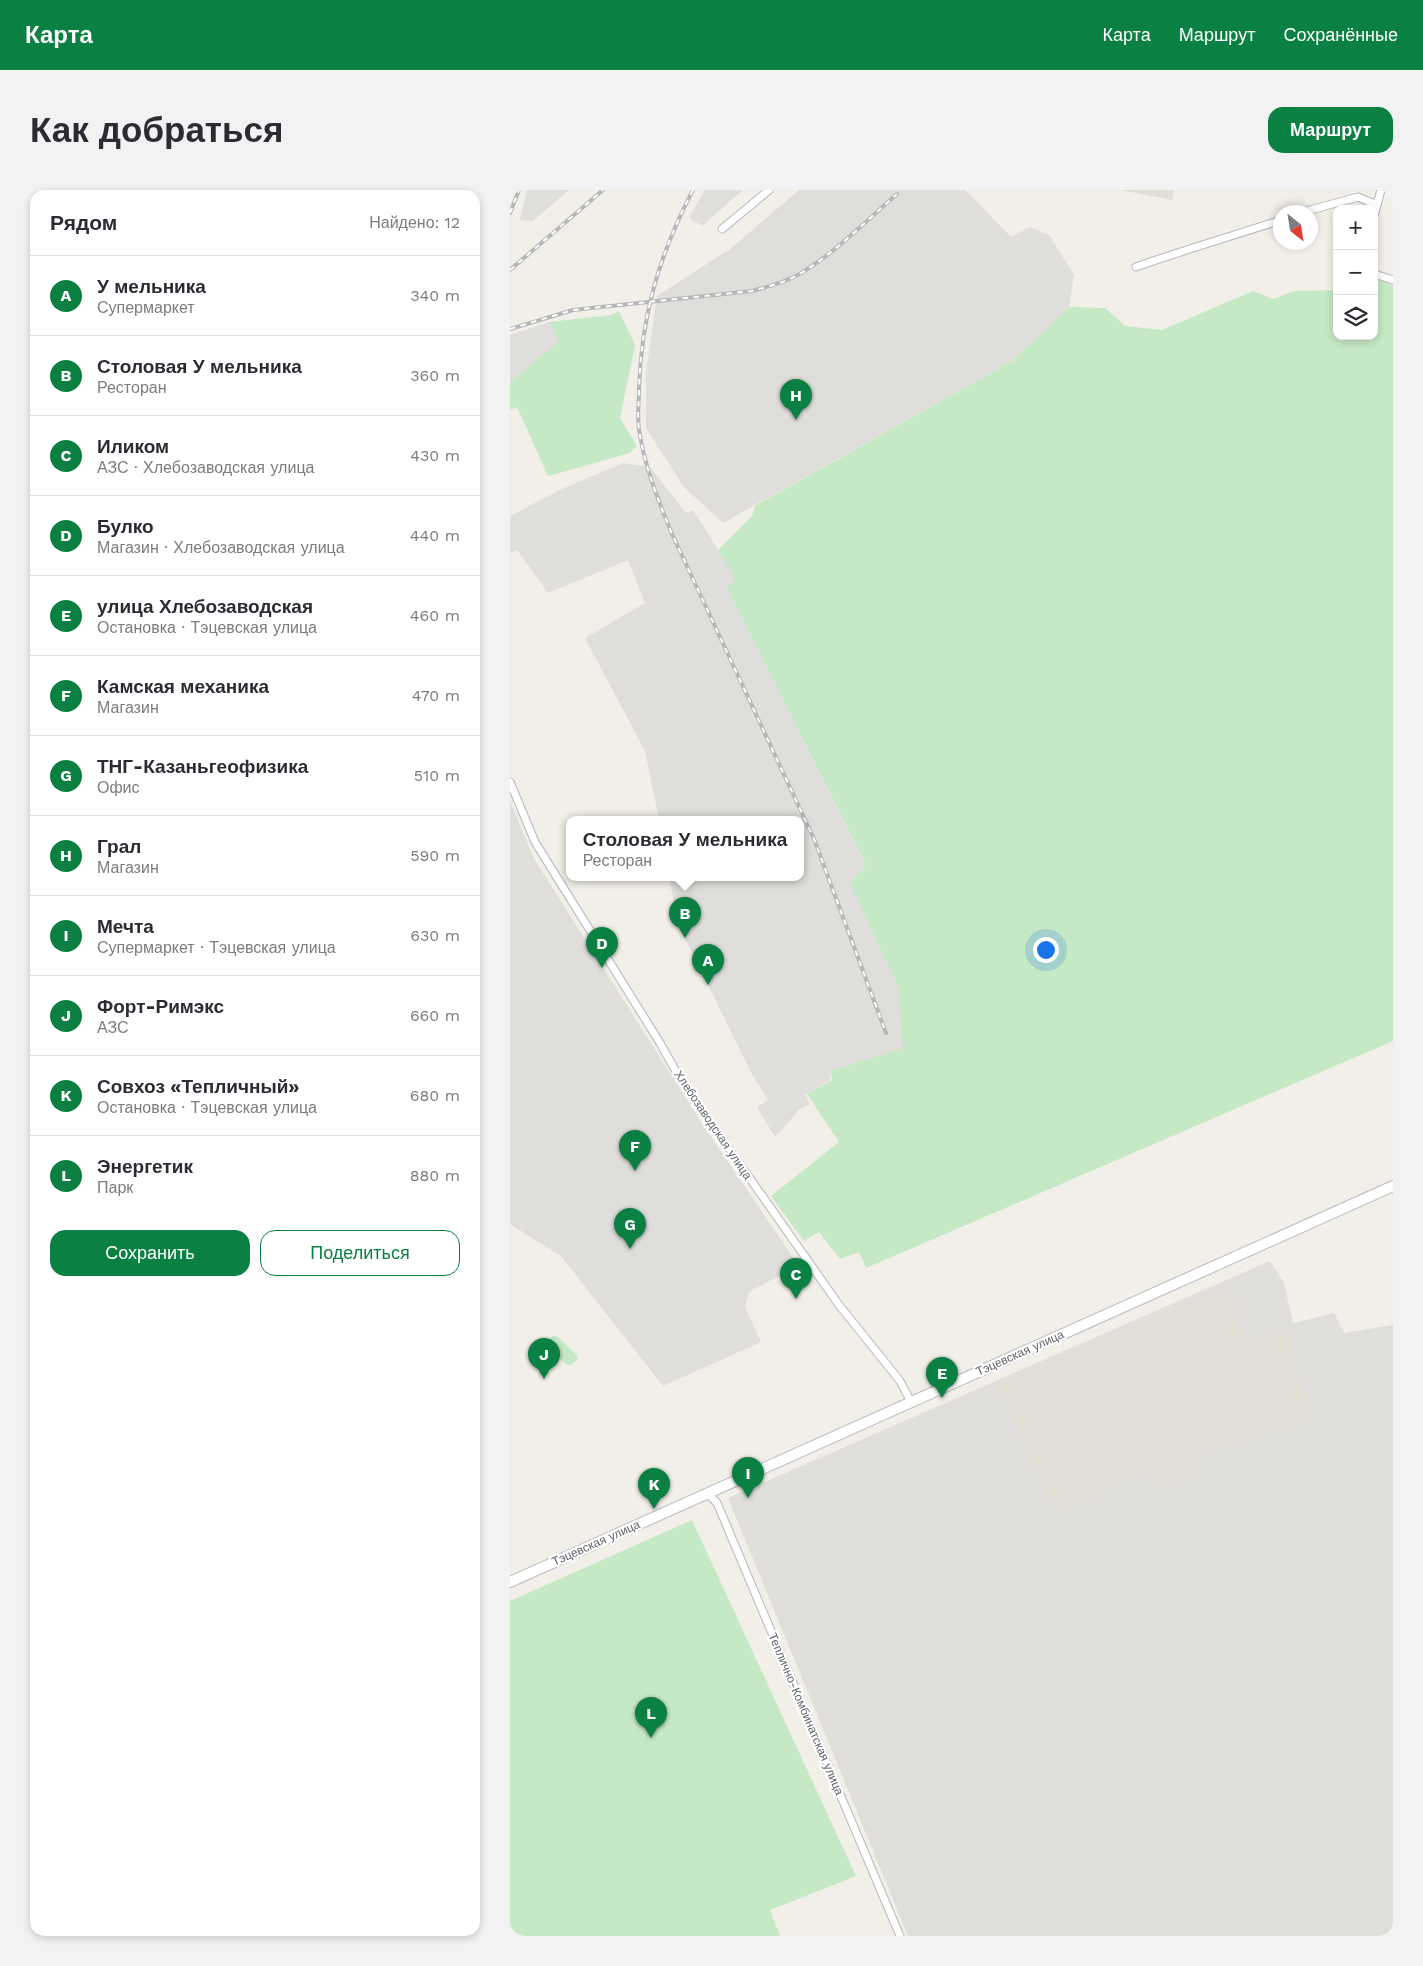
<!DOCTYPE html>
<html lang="ru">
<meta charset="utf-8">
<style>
:root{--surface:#fff;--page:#f2f2f3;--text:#2b2b33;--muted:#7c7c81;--line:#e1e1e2;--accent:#0b8043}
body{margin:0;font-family:"Work Sans",sans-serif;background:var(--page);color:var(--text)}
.controls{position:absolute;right:15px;top:15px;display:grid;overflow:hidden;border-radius:10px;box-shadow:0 2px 8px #0003}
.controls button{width:45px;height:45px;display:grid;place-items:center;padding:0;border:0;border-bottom:1px solid var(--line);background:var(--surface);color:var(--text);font:25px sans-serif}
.compass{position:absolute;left:763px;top:15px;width:45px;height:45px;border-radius:50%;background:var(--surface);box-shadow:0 2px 8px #0003;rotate:150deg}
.you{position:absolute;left:535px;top:759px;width:18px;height:18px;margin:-12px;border:4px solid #fff;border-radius:50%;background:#1a73e8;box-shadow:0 0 0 8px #1a73e833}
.badge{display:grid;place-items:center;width:32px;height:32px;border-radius:50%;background:var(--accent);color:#fff;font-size:16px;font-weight:700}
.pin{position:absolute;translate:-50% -41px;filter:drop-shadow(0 1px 2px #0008)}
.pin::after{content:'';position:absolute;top:26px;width:18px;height:15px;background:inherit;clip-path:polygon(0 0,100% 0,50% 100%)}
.popup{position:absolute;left:56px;top:626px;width:238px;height:65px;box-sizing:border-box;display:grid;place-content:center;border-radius:10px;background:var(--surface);filter:drop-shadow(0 1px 4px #0005);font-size:16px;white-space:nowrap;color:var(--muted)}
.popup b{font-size:19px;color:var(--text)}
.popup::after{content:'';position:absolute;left:50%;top:100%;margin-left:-10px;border:10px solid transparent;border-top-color:var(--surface)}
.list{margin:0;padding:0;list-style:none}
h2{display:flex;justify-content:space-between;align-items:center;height:65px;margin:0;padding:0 20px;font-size:21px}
h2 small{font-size:16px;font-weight:400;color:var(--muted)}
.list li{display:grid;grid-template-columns:32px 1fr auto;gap:15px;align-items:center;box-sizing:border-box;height:80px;padding:0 20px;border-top:1px solid var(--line)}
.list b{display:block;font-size:19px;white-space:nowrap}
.list p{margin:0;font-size:16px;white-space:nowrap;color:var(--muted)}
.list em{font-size:16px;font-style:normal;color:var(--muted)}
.actions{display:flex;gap:10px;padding:15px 20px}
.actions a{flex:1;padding:11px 0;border:1px solid var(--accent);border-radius:15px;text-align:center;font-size:18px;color:var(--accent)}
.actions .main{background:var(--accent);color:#fff}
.icon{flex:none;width:28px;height:28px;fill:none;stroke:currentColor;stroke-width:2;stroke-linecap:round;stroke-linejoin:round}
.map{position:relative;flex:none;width:883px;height:1746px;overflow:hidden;border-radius:15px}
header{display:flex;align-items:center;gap:30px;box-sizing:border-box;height:70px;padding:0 25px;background:var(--accent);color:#fff}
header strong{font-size:24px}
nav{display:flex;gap:28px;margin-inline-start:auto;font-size:18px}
.intro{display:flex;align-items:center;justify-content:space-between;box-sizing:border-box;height:120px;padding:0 30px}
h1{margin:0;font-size:35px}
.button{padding:12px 22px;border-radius:15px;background:var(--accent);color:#fff;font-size:18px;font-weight:700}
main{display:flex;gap:30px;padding:0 30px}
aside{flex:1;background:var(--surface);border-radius:15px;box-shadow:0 2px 8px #0003}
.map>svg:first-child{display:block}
.industrial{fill:#e0deda}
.education{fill:#e1ded6}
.green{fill:#c5e8c5}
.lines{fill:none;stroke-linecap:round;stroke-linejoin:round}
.street-casing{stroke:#b5b8bc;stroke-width:9}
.secondary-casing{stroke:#b6babf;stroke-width:12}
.street{stroke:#fff;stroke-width:7}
.secondary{stroke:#fff;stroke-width:10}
.rail-casing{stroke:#b6b7b8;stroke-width:4}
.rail{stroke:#fff;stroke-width:2;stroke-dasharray:5.5;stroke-linecap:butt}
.labels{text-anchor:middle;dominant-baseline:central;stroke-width:4.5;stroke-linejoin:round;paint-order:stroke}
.street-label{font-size:12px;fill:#5f6368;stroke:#fff}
</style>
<header>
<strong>Карта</strong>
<nav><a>Карта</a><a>Маршрут</a><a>Сохранённые</a></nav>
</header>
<div class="intro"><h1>Как добраться</h1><a class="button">Маршрут</a></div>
<main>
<aside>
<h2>Рядом<small>Найдено: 12</small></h2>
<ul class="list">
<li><span class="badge">A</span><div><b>У мельника</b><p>Супермаркет</p></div><em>340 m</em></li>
<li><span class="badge">B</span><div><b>Столовая У мельника</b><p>Ресторан</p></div><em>360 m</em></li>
<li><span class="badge">C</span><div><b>Иликом</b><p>АЗС · Хлебозаводская улица</p></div><em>430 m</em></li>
<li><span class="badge">D</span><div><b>Булко</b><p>Магазин · Хлебозаводская улица</p></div><em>440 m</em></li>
<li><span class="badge">E</span><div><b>улица Хлебозаводская</b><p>Остановка · Тэцевская улица</p></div><em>460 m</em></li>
<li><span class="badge">F</span><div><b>Камская механика</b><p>Магазин</p></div><em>470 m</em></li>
<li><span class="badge">G</span><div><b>ТНГ-Казаньгеофизика</b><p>Офис</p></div><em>510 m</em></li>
<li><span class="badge">H</span><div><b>Грал</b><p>Магазин</p></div><em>590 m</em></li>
<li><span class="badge">I</span><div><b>Мечта</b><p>Супермаркет · Тэцевская улица</p></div><em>630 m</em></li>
<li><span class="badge">J</span><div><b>Форт-Римэкс</b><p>АЗС</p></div><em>660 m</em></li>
<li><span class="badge">K</span><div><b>Совхоз «Тепличный»</b><p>Остановка · Тэцевская улица</p></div><em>680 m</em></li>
<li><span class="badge">L</span><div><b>Энергетик</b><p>Парк</p></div><em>880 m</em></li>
</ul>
<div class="actions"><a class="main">Сохранить</a><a>Поделиться</a></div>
</aside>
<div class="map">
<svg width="883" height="1746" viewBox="0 0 883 1746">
<rect width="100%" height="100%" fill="#f1efe8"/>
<path class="industrial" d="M17,0H59L23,31L10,30Z
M195,0H233L192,36L179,28Z
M289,0H455L501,47L520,37L539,45L564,85L559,117L502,171L213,333L174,297L136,238V182L147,106L220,59Z
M39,132L50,151L0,192V145Z
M113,273L140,277L176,323L183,320L227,390L216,397L356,676L340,693L389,799L394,858L321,881L320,890L295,905L300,914L289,920L265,947L247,917L258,910L242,884L169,736L159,687H290V629H149L135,561L75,448L135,413L118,370L38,403L7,360L0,363V326L54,298Z
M0,611L24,669L191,932L286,1072L283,1078L239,1102L235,1117L251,1152L153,1196L51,1066L0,1034Z
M760,1071L774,1093L783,1133L824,1123L834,1143L883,1135V1746H398L218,1308Z"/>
<path class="education" d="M611,0H664L662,10Z
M722,1101L730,1150L774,1140L801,1231L685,1265L687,1288L648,1297L639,1283L584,1301V1308L546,1323L487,1194L669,1115Z"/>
<path class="green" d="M864,89L883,95V851L356,1078L349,1062L330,1069L309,1042L294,1051L261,1006L329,952L297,904L322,890L321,881L393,858L389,799L340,693L356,675L216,397L226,390L208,360L242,326L245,316L502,171L559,117L595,118L615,136L652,140L743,101L763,109L784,101L827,100V146H864Z
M109,121L125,155L110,228L127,256L120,263L38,286L7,217L0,220V192L49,151L39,132L101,125Z
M43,1146L48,1147L67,1165L68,1169L61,1175L56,1174L37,1157L36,1151Z
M182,1330L346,1686L260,1720L270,1746H0V1411Z"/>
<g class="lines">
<g class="street-casing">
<path id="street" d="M793,22L848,7L867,15
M864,26L871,0
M212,39L259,0
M626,77C674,60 722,46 771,30
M864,84L883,90
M0,592L25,652L150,853L172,892L329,1115L390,1191L401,1212
M198,1304L207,1313L390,1746"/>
</g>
<g class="secondary-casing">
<path id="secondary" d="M0,1392L883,996"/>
</g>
<use href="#street" class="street"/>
<use href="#secondary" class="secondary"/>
<g class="rail-casing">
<path id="rail" d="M183,0C149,65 131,127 129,200C129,213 127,226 129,239C134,275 148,310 162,344L304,649L376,843
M0,23L9,0
M0,80L93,0
M0,139L63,120L242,101C256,97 273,93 286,86C323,65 355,32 387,4"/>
</g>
<use href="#rail" class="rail"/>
</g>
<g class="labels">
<g class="street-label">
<text transform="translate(203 935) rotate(56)">Хлебозаводская улица</text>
<text transform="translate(510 1163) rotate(-24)">Тэцевская улица</text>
<text transform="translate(86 1353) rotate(-24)">Тэцевская улица</text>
<text transform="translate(296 1524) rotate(67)">Теплично-Комбинатская улица</text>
</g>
</g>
</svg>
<div class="controls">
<button>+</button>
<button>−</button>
<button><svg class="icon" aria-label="layers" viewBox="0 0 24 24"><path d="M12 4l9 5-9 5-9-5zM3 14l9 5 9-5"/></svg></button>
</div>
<svg class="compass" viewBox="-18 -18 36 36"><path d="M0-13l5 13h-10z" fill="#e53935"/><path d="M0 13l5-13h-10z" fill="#7c7c81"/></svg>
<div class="you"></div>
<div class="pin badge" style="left:198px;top:795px">A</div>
<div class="pin badge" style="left:175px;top:748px">B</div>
<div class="popup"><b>Столовая У мельника</b>Ресторан</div>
<div class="pin badge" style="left:286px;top:1109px">C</div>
<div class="pin badge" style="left:92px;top:778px">D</div>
<div class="pin badge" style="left:432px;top:1208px">E</div>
<div class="pin badge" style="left:125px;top:981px">F</div>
<div class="pin badge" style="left:120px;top:1059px">G</div>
<div class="pin badge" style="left:286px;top:230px">H</div>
<div class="pin badge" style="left:238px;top:1308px">I</div>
<div class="pin badge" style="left:34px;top:1189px">J</div>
<div class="pin badge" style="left:144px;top:1319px">K</div>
<div class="pin badge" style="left:141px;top:1548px">L</div>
</div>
</main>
